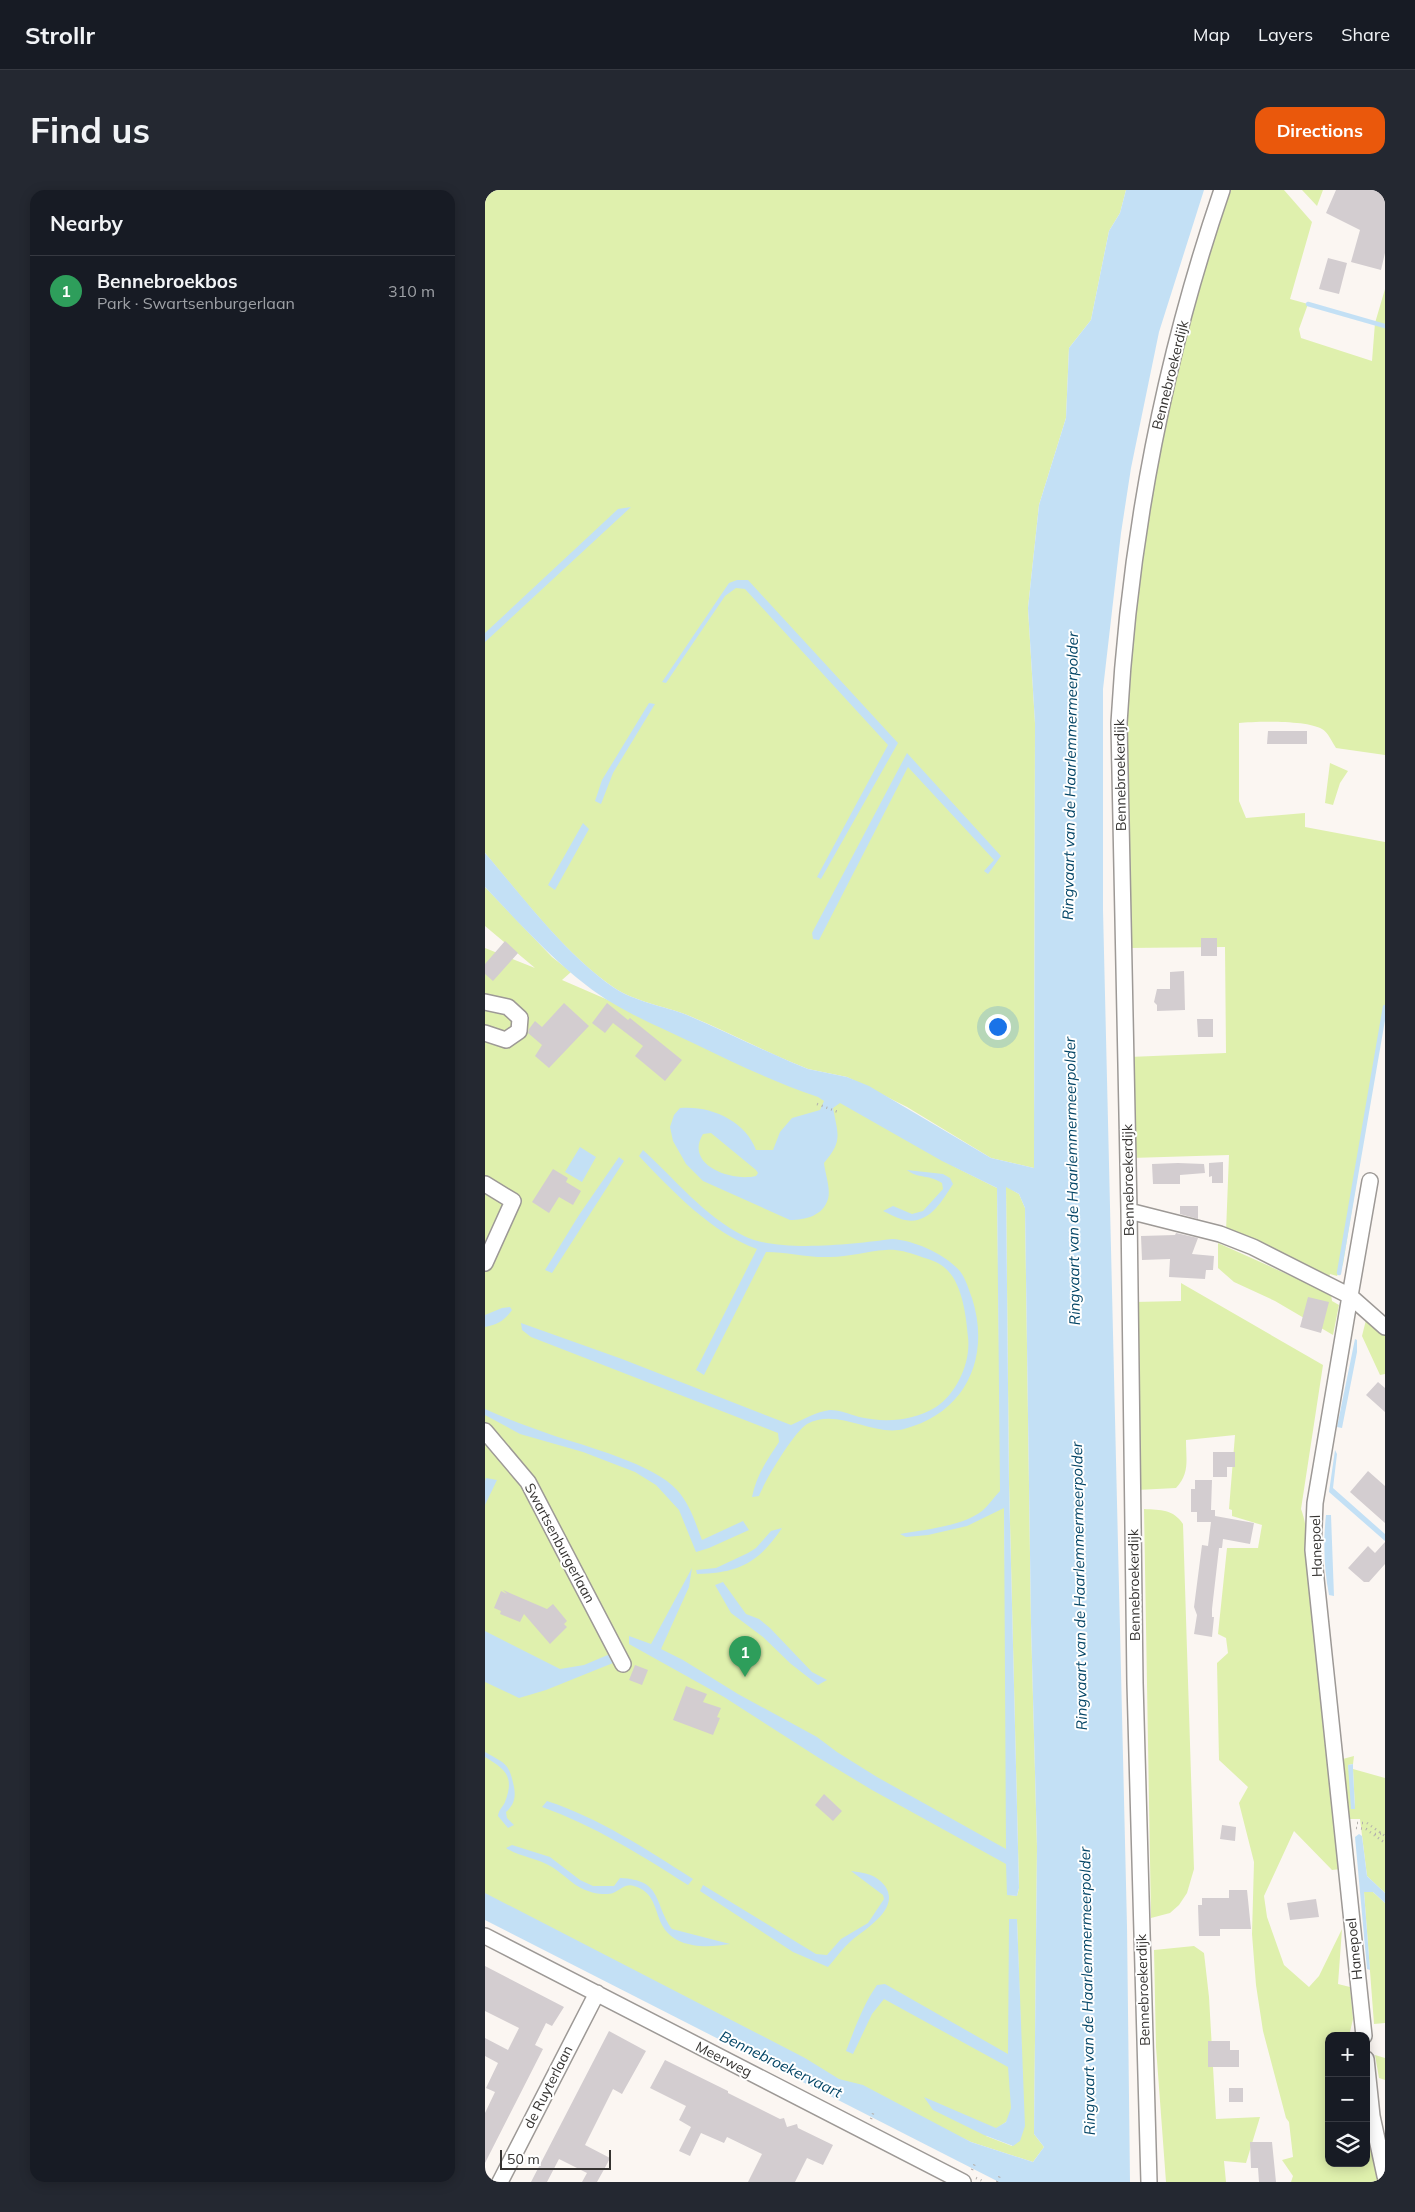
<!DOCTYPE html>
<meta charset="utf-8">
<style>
:root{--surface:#171b24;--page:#242831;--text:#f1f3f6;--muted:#9ea1a6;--line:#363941;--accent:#ea580c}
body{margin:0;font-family:Mulish,sans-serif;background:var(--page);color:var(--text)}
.controls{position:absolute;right:15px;bottom:15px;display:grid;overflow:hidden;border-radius:10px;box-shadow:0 2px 12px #0003}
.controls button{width:45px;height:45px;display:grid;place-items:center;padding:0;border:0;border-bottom:1px solid var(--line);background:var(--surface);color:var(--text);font:25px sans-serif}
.scale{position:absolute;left:15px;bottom:12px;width:111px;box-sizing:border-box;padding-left:5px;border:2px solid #353331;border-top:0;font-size:14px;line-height:18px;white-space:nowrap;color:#353331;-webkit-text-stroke:4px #fff;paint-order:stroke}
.you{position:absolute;left:512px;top:836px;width:18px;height:18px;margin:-12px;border:4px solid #fff;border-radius:50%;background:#1a73e8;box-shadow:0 0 0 8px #1a73e833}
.badge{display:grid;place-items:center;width:32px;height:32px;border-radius:50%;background:var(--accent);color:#fff;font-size:16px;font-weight:700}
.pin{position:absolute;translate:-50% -41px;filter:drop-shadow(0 1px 2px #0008)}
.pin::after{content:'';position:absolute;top:26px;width:18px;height:15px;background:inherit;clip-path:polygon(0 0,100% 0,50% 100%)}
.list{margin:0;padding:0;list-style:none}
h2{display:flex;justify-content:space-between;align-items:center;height:65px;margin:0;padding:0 20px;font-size:21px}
h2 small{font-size:16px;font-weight:400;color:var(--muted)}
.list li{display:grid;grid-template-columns:32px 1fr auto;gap:15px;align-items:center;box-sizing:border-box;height:70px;padding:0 20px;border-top:1px solid var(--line)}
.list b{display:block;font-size:19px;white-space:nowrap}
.list p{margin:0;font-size:16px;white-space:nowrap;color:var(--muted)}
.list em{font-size:16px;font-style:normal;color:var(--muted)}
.icon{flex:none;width:28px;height:28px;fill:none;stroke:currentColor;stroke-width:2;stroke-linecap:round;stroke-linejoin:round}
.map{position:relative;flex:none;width:900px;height:1992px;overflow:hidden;border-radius:15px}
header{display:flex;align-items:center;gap:30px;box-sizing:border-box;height:70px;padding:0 25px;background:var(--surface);border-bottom:1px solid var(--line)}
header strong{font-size:24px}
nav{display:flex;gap:28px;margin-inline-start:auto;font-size:18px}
.intro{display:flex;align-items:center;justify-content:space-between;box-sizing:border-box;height:120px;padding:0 30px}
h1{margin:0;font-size:35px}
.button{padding:12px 22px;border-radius:15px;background:var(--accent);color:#fff;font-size:18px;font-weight:700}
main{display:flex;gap:30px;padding:0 30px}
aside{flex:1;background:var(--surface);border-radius:15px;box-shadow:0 2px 12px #0003}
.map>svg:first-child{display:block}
.green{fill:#dff0ad;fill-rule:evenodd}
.water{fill:#c3e0f5;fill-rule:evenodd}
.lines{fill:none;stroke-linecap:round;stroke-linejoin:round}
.stream{stroke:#c3e0f5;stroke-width:4.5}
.building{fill:#d3cdd0}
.minor-casing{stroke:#9d9996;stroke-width:18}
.path{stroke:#b4b0ad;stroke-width:2.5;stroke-dasharray:1 4;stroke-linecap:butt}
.minor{stroke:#fff;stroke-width:15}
.labels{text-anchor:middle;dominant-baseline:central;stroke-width:4;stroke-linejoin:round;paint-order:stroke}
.street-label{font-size:14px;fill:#353331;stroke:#fff}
.water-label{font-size:15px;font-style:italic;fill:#034566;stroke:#fff}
</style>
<header>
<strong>Strollr</strong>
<nav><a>Map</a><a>Layers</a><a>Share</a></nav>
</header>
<div class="intro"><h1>Find us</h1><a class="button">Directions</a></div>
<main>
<aside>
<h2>Nearby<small></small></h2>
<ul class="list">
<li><span class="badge" style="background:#2e9e5b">1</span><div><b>Bennebroekbos</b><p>Park · Swartsenburgerlaan</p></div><em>310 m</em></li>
</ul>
</aside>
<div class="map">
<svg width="900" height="1992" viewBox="0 0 900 1992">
<rect width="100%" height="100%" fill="#fbf6f2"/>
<path class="green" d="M0,0H641L635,23L624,41L606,130L584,158L581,228L554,315L543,418L550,533L549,909L553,972L549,978L506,968L422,917L362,887L323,879L306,872C271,857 237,839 202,825C179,816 150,812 128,797C82,766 36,706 0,663Z
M746,0H799L827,32L805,109L823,114L814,139L816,148L887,171L890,133L900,99V565L851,558C847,552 843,542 837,539C823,530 771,531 754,533V611L761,628L820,623V637L900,652V818L858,1074L852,1086L845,1084L844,1088L741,1042L744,965L646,968L644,867L741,863L740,757L642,758L638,522L662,307L710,105Z
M817,0H838L832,16Z
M845,573L863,581L855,593L848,615L840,613Z
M0,697L67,767L86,782L77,790L386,924L470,977L512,998L516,1318L519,1317L525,1705L532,1706L534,1698L524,1293L521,996L534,1004L540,1018L546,1433L552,1657L549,1944L559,1957L548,1972L486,1952L0,1725V758L50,778L0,736ZM525,1729L532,1730L538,1907L527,1956L501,1946L521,1932L529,1923Z
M733,1053L846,1104L847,1111L854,1115L848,1145L790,1111L749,1092L733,1078Z
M696,1093L838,1175L816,1319C826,1345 822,1382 825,1410C835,1500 842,1590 856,1679L847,1680L809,1641L779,1706L782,1727L799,1775L824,1797L834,1786L857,1739L853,1794L865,1797L868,1829L864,1846H844V1973H881V1926L895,1992H806L808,1986L797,1970L808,1967L804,1932L801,1928L778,1841L771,1795L767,1744L769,1672L754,1613L763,1597L734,1570L732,1473L743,1463L741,1448L733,1444L742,1358H773L777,1335L747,1326V1320L744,1319L750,1245L701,1250C701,1270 705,1283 691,1298L652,1300L649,1112L696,1111Z
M885,1114L900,1127V1184L895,1185L877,1146Z
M659,1319C676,1320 688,1319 698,1334L709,1679L702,1703L694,1715L685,1723L666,1728Z
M869,1566L868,1574L863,1575L870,1619L868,1579L900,1588V1703L882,1686L875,1629H865L859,1624L854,1570Z
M879,1702H888L900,1713V1833L889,1834Z
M709,1756L719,1763L724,1807L731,1929L775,1927L761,1973L739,1971L741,1992H681L671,1857L669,1760Z
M890,1865L900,1868V1890L894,1888Z"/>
<path class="water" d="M641,0H719L674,142L646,278L636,343L618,499V720L642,1736L645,1992H514L0,1730V1703L320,1868L354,1889L378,1895L486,1952L548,1972L559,1957L549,1944L552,1657L546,1433L540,1018L534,1004L521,997L524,1293L534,1698L532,1706L522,1705L521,1674L387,1600L334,1568L239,1507L144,1454V1446L166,1454L207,1378L204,1397L176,1459L198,1470L253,1504L332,1547L352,1562L392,1587L521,1659L519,1318L482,1336L443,1345L421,1347L415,1344C438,1340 478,1336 497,1321C504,1315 509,1307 515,1301L512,998L457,971L355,913L348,918C353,945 358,951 339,973C340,983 346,999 343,1009C338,1026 320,1030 305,1030L218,991L201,974L188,951L185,937L189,925L195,918C225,915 261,931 271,960H288L295,942L307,928L335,920L339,911L333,907C289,892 249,873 208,853C171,835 134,821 101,795C64,766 32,731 0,697V663C37,706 81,765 128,797C150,812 179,816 202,825C237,840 271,857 306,872L323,879L362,887L384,896L506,968L549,978L550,533L543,418L554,315L581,228L584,158L606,130L624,41L635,23ZM226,943L271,980L273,983L271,986C246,992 199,975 218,944Z
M146,317L0,452V443L133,319Z
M252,390H263L413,553L336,689L332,687L403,555L260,399L251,398L240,406L181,493L177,492L244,393Z
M164,513L170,514L128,583L116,614L110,611L117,590Z
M422,563L516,666L503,684L499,681L509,670L423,577L334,750L328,749L327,743Z
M98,633L104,639L70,700L63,695Z
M95,957L111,967L97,992L80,982Z
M158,960C190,989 219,1026 259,1046C294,1063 369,1054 407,1049C428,1050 457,1063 472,1078C480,1085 483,1098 487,1108C506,1167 481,1223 419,1239C387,1247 353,1217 322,1234C309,1242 280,1290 274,1306L267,1307C271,1286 282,1270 294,1252L293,1243L46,1147L37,1140L36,1133L137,1169L306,1235C319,1229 331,1222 345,1220C356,1220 364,1224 374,1227C400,1233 428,1231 451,1217C472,1203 486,1172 483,1147C481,1125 477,1088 456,1075C449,1070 439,1068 431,1065C422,1062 411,1059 401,1060C382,1061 364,1067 345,1067C323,1068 302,1062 281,1062L219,1185L211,1180L272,1059C227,1043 187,1001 154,966Z
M134,967L139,971L67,1083L60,1080L94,1025Z
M422,980L458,984L465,988L468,994C457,1011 444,1035 420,1030C413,1029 405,1024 398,1021L408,1016L427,1024L438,1021L458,999L457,993C443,984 433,989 422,980Z
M25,1117L27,1120C19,1131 13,1134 0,1137V1125L17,1118Z
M870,1149L872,1150V1162L857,1238L852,1237Z
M0,1219C22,1229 44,1237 67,1245C100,1256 169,1274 192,1300C205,1314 210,1332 217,1350L258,1331L264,1340L224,1358L211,1362L194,1320L171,1295L150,1282L98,1262L35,1244L0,1225Z
M850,1260L852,1264L848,1298L900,1344V1351L844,1302Z
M1,1288L12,1290L0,1315V1291Z
M841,1325H846L849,1406L844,1405C839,1379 838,1351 841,1325Z
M297,1338C274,1372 255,1383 212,1384L211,1380L231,1378L263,1363L271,1358L286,1341Z
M238,1392L261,1424L274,1429L285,1438L327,1482L342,1490L333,1495L306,1474L278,1447L246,1423L230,1395Z
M0,1441L75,1479L99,1475L125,1464L128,1473L61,1500L34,1508L0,1492Z
M0,1562C21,1574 24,1573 29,1597C31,1607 29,1615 21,1622L22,1628L29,1635L23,1638L13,1626C14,1619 18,1617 20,1612C30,1586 20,1579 0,1567Z
M868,1574V1579L870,1619H866L863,1575Z
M62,1611C114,1628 161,1659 208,1689L203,1695C156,1665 110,1636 57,1617Z
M874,1644L877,1646L882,1686L900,1703V1713L888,1702H879L885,1780L882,1779L870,1647Z
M27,1655L65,1667L95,1690L108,1696H129L135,1688C178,1690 168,1712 187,1739L245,1754C222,1758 190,1759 177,1735C169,1719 170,1702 149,1696C141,1693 135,1700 128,1703C124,1705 111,1704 106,1702C90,1698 80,1685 67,1677C53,1668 35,1667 21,1658Z
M366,1681C380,1683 391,1684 400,1696C416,1719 380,1739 366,1751C357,1759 350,1769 343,1777L308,1762L215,1701L218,1695L331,1764L342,1765L356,1749L383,1733L399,1709L398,1705Z
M524,1729H532L540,1936L535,1951L528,1956L499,1945L448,1920L439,1907L511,1938L521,1932L526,1918L523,1877L399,1809L387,1824L368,1864L361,1861C370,1838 378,1815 392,1795L400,1794L523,1864Z"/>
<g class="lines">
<path class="stream" d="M823,114L900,136
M854,1083L900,817"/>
</g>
<path class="building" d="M851,0H891L900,4V63L896,80L866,72L875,40L841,23Z
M843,68L862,73L854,104L834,99Z
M783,541H822V554H782Z
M716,748H732V766H716Z
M20,751L33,763L8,791L0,784V774Z
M699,781L700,820L672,821V815L669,812L672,799H685V782Z
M79,813L104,836L64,878L50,866L57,855L43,843L44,839L50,831L57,837Z
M122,813L143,830L145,828L197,870L180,891L150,866L158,856L128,833L120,843L107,833Z
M712,829H728V847H713Z
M738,972V993H727V986L724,987V973Z
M693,973L719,974L720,983L695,985V994H668L667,974Z
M68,979L83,988L81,992L96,1001L88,1015L74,1007L64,1023L47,1012Z
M695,1016H713V1029L695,1024Z
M691,1043L713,1048L707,1064L729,1066L728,1080H721L720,1089L684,1087L685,1069L657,1070L656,1046L690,1045Z
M823,1107L844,1112L836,1143L815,1137Z
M893,1192L900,1198V1222L881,1205Z
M728,1262H750V1277H742V1287H728Z
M883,1281L900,1296V1333L865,1302Z
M710,1290H727L726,1320H730V1326L769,1333L765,1354L738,1349L737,1358H734L727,1419V1427H729L727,1447L709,1444L712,1425L709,1417L717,1355L723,1356L726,1332H712V1322H706V1299H710Z
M900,1352V1374L884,1392H879L863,1378L883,1356L890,1363Z
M18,1400L62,1419L68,1414L82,1431L79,1434L82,1437L65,1454L39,1424L35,1432L15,1424L16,1421L9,1418L16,1401L22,1404Z
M150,1475L163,1480L157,1495L144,1490Z
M201,1496L222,1504L218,1512L236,1518L232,1527L235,1528L228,1545L188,1530Z
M339,1604L357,1621L348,1631L330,1615Z
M737,1635L751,1637L750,1651L735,1649Z
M744,1700H762L766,1739H735V1746H714L713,1715H717V1708H744Z
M831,1709L834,1727L805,1730L802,1713Z
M0,1776L79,1817L67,1836L61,1833L50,1855L58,1859L0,1973V1923L10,1902L1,1898L13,1873L0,1866V1848L23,1860L34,1838L0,1821Z
M124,1841L161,1861L137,1904L128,1899L100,1955L125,1968L122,1974L112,1992H97L102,1983L74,1969L62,1992H46Z
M723,1851H745V1860H754V1877H723Z
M180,1870L243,1901V1903L295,1929L299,1928L302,1937L312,1934L313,1938L348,1955L338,1975L322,1968L310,1992H263L277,1964L242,1947L239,1953L216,1943L205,1966L194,1961L206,1937L194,1930L201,1916L165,1898Z
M744,1898H758V1912H744Z
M765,1952H787L791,1992H774L773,1978H766Z"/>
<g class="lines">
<g class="minor-casing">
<path id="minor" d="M0,812L23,817L35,828L34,841L21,850L0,843
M885,991L865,1106L900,1137
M0,994L28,1011L0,1073
M644,1021L735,1044L768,1057L865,1106L830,1313L828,1360L879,1846
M0,1241L43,1292L138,1474
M0,1746L478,1992
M881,1869L887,1926L900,1986
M15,1992L112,1803
M664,1992L650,1493L644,1021L634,533C644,351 678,172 737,0"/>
</g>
<path class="path" d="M332,914L353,922
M872,1633H882L900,1646
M871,1638L881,1639L900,1653
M890,1644L900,1643
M386,1929L389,1921
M487,1980L491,1971
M491,1988L500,1992
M512,1992L516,1983"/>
<use href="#minor" class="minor"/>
</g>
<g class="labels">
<g class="street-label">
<text transform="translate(685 185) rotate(-76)">Bennebroekerdijk</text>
<text transform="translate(635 585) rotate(-91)">Bennebroekerdijk</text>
<text transform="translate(643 990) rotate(-91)">Bennebroekerdijk</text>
<text transform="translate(75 1353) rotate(62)">Swartsenburgerlaan</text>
<text transform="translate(831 1356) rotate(-92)">Hanepoel</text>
<text transform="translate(649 1395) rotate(-91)">Bennebroekerdijk</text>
<text transform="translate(869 1759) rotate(-96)">Hanepoel</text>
<text transform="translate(658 1800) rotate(-92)">Bennebroekerdijk</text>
<text transform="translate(239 1869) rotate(27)">Meerweg</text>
<text transform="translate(63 1897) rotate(-63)">de Ruyterlaan</text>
</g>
<g class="water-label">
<text transform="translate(585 586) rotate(-89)">Ringvaart van de Haarlemmermeerpolder</text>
<text transform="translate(587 991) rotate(-91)">Ringvaart van de Haarlemmermeerpolder</text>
<text transform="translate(594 1396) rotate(-91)">Ringvaart van de Haarlemmermeerpolder</text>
<text transform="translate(602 1801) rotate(-91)">Ringvaart van de Haarlemmermeerpolder</text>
<text transform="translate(296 1874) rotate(26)">Bennebroekervaart</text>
</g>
</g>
</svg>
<div class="controls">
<button>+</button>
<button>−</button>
<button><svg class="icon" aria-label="layers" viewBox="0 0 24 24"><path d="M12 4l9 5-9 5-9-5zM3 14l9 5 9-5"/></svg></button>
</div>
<div class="scale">50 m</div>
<div class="you"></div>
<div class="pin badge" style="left:260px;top:1487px;background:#2e9e5b">1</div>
</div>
</main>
